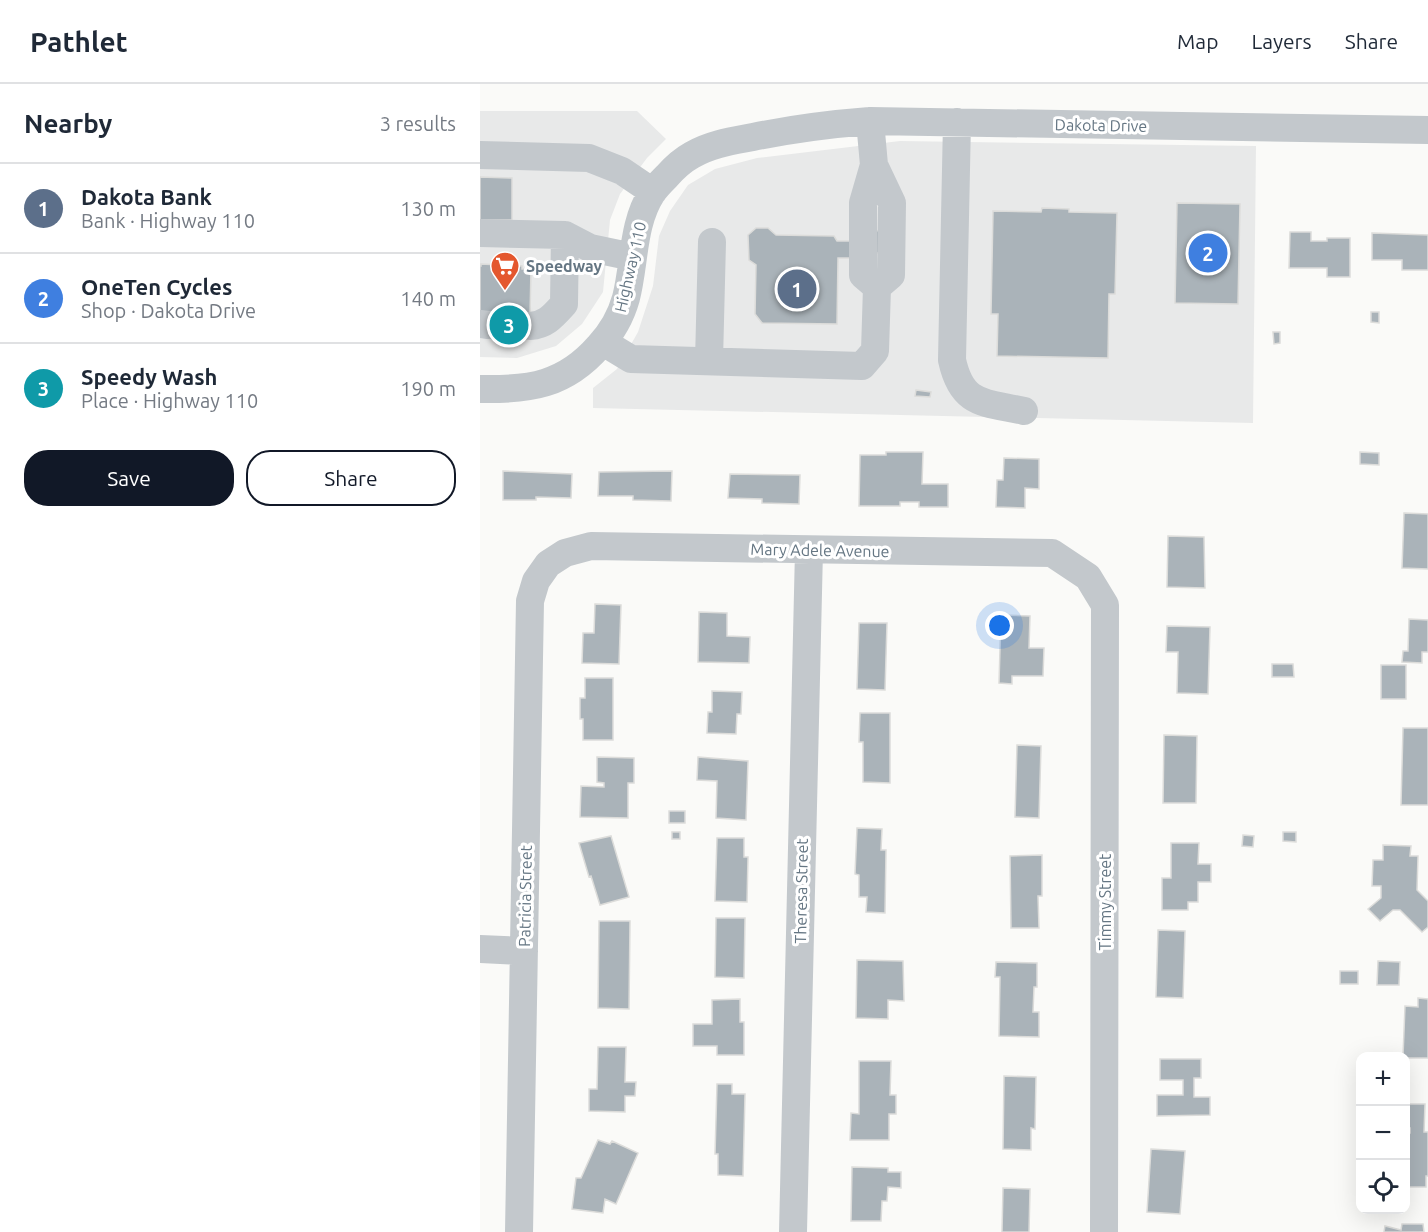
<!DOCTYPE html>
<meta charset="utf-8">
<style>
:root{--surface:#fff;--page:#f6f6f7;--text:#1f2937;--muted:#747a83;--line:#e0e1e3;--accent:#111827}
body{margin:0;font-family:Ubuntu,sans-serif;background:var(--page);color:var(--text)}
.controls{position:absolute;right:18px;bottom:18px;display:grid;overflow:hidden;border-radius:12px;box-shadow:0 6px 24px #0002}
.controls button{width:54px;height:54px;display:grid;place-items:center;padding:0;border:0;border-bottom:2px solid var(--line);background:var(--surface);color:var(--text);font:30px sans-serif}
.you{position:absolute;left:520px;top:542px;width:21px;height:21px;margin:-15px;border:4px solid #fff;border-radius:50%;background:#1a73e8;box-shadow:0 0 0 9px #1a73e833}
.badge{display:grid;place-items:center;width:39px;height:39px;border-radius:50%;background:var(--accent);color:#fff;font-size:20px;font-weight:700}
.pin{position:absolute;translate:-50% -50%;border:3px solid #fff;box-shadow:0 2px 6px #0006}
.list{margin:0;padding:0;list-style:none}
h2{display:flex;justify-content:space-between;align-items:center;height:78px;margin:0;padding:0 24px;font-size:26px}
h2 small{font-size:20px;font-weight:400;color:var(--muted)}
.list li{display:grid;grid-template-columns:39px 1fr auto;gap:18px;align-items:center;box-sizing:border-box;height:90px;padding:0 24px;border-top:2px solid var(--line)}
.list b{display:block;font-size:22px;white-space:nowrap}
.list p{margin:0;font-size:20px;white-space:nowrap;color:var(--muted)}
.list em{font-size:20px;font-style:normal;color:var(--muted)}
.actions{display:flex;gap:12px;padding:18px 24px}
.actions a{flex:1;padding:14px 0;border:2px solid var(--accent);border-radius:24px;text-align:center;font-size:21px;color:var(--accent)}
.actions .main{background:var(--accent);color:#fff}
.icon{flex:none;width:33px;height:33px;fill:none;stroke:currentColor;stroke-width:2;stroke-linecap:round;stroke-linejoin:round}
.map{position:relative;flex:none;width:948px;height:1148px;overflow:hidden}
header{display:flex;align-items:center;gap:36px;box-sizing:border-box;height:84px;padding:0 30px;background:var(--surface);border-bottom:2px solid var(--line)}
header strong{font-size:28px}
nav{display:flex;gap:33px;margin-inline-start:auto;font-size:21px}
main{display:flex}
aside{flex:1;background:var(--surface)}
.map>svg:first-child{display:block}
.built{fill:#e8e9e9}
.building{fill:#aab3b9;stroke:#dcdcda;stroke-width:1.5}
.lines{fill:none;stroke-linecap:round;stroke-linejoin:round}
.minor-tunnel{stroke:#d5d9db;stroke-width:28;stroke-dasharray:28 14;stroke-linecap:butt}
.minor{stroke:#c3c8cc;stroke-width:28}
.labels{text-anchor:middle;dominant-baseline:central;stroke-width:6;stroke-linejoin:round;paint-order:stroke}
.street-label{font-size:16px;fill:#657683;stroke:#fff}
.poi-label{font-size:16px;font-weight:bold;fill:#657683;stroke:#fff;text-anchor:start}
</style>
<header>
<strong>Pathlet</strong>
<nav><a>Map</a><a>Layers</a><a>Share</a></nav>
</header>
<main>
<aside>
<h2>Nearby<small>3 results</small></h2>
<ul class="list">
<li><span class="badge" style="background:#5c6f8a">1</span><div><b>Dakota Bank</b><p>Bank · Highway 110</p></div><em>130 m</em></li>
<li><span class="badge" style="background:#3f7fe0">2</span><div><b>OneTen Cycles</b><p>Shop · Dakota Drive</p></div><em>140 m</em></li>
<li><span class="badge" style="background:#0f9aa8">3</span><div><b>Speedy Wash</b><p>Place · Highway 110</p></div><em>190 m</em></li>
</ul>
<div class="actions"><a class="main">Save</a><a>Share</a></div>
</aside>
<div class="map">
<svg width="948" height="1148" viewBox="0 0 948 1148">
<rect width="100%" height="100%" fill="#fafaf8"/>
<path class="built" d="M0,27H157L186,55L167,74L140,110L130,136L123,208L102,240L76,262L37,274L0,273Z
M420,57L776,62L773,339L113,324V304L137,285L158,248L173,202L179,152L190,127L208,101L235,85L277,74Z"/>
<path class="building" d="M0,93L32,94V136H0Z
M697,119L760,120L758,220L695,219Z
M562,124L589,125V128L637,129L635,210H629L628,274L517,272L518,230H511L513,127L561,128Z
M276,144H288L296,151L354,152L357,157H380L381,146L402,147L401,168L381,174H358L357,240L282,239L275,230L276,181L269,176L268,151Z
M810,148H831V157H847V154H870V193H847V184H809Z
M892,149L948,151V186H922V176H892Z
M1,180L42,182V185H51L50,232L0,230V182H1Z
M891,228H899V239L891,238Z
M8,230L50,232L49,252L8,251Z
M793,248H800V259L794,260Z
M436,306L451,308L450,313L435,312Z
M406,368H443L442,400H468V423H439V418H420V422H379L380,371H406Z
M880,368L899,369V381L880,380Z
M524,374L559,375V405L545,404V424L516,423L517,396H523Z
M23,387L92,390L91,414L56,413V416H23Z
M192,387L191,417L153,416V412H118L119,388Z
M250,390L320,391L319,420L282,419V415L248,414Z
M924,429L948,430V485L922,484Z
M688,452L724,453L725,504L687,503Z
M115,520L141,521L139,580L102,579L103,549H114Z
M219,528L247,529V552L270,553L269,579L218,578Z
M521,531L550,532L549,564H564L563,592H532V600L519,599Z
M929,535L948,536V568H942V579L922,578L923,567H928Z
M379,539H407L405,606L377,605Z
M687,542L730,543L728,610L697,609L698,568H686Z
M792,580H813L814,593H792Z
M901,581H926V615H901Z
M105,594H133V656H103V635H100V614H105Z
M232,607L262,608L261,630H257L256,650L227,649L228,628H232Z
M380,629H410V699L383,698V658H379Z
M923,644H948V721H921Z
M684,651L717,652L716,719H683Z
M537,661L561,662L559,734L535,733Z
M117,673L154,674V699H148V734L100,733L101,702L124,703V699L117,698Z
M218,673L268,677L266,736L236,734L237,697L217,696Z
M189,727H205V739H189Z
M377,744L402,745L401,766H406L405,829L386,828L387,813H379V791L375,790Z
M192,748H200V755H192Z
M803,748H816V758L803,757Z
M763,751L774,752L773,763L762,762Z
M131,752L149,813L120,821L111,792L109,793L99,759Z
M237,754H264V773H268L267,818L235,817Z
M691,759H719L718,780H731V798H718V818H708V826H682V794H691Z
M903,761L931,762L930,772H938L937,806L948,817V843L942,848L920,826H913L900,837L888,825L901,814V802H892L893,776H903Z
M562,771V812H558L559,844H531L530,772Z
M236,834H265L264,894L235,893Z
M119,837H150L149,925L118,924Z
M678,846L705,847L703,914L676,913Z
M377,876L423,877L424,917L408,916V935L376,934Z
M898,877L920,878L919,901H897Z
M516,878L557,879V903H554L553,928H559V953L519,952L520,893H515Z
M860,887H878V900H860Z
M938,914L948,915V974H926L923,972L925,922L938,923Z
M260,915V938H264V971H237V962H213V940H232V916Z
M118,963H146L145,998H156L155,1012H145V1028L109,1027V1005H117Z
M680,975H721V994H714V1013H730V1031L677,1032V1011H703V996H680Z
M379,977H411L410,1011H416V1030H409V1056H370L371,1029L379,1030Z
M524,992L556,993L555,1045L551,1044V1066L523,1065Z
M237,1000H252V1010H265L263,1092L238,1091V1070H235Z
M926,1020H945L944,1048H948V1092H946V1103H929V1092H926V1049H930V1044H926Z
M118,1056L130,1060L132,1057L158,1069L136,1120L125,1115L123,1129L92,1125L96,1094H101Z
M671,1065L705,1067L700,1130L667,1128Z
M372,1083L408,1084V1088H421V1104L408,1103L407,1117H402L401,1137H371Z
M523,1104L550,1105L549,1148H522Z
M922,1140H943L944,1148H904L905,1142L921,1146Z"/>
<g class="lines">
<path class="minor-tunnel" d="M8,241L50,242"/>
<path class="minor" d="M477,38L472,276C482,322 504,318 544,327
M0,71L109,74L142,87L173,108
M394,81L383,119V191L397,203
M0,149L85,151L110,164L153,173
M0,240L8,241
M50,242C66,241 73,232 84,220L85,151
M123,258L151,275L382,282L395,267L397,203L411,191L412,119L394,81L390,37
M229,277L232,158
M0,305C50,306 85,301 119,262C132,248 141,232 146,214C155,179 152,140 172,109C176,103 182,97 187,92C194,84 203,76 212,71C231,60 252,57 273,53C312,45 351,40 390,37L948,46
M0,865L44,867
M39,1148L50,517L56,497L68,480L85,469L111,462L572,469L608,493L625,521L624,1148
M313,1148L329,466"/>
</g>
<defs>
<g id="supermarket-pin" transform="scale(1.5)"><path d="M0 17L-7.5 6A9.5 9.5 0 1 1 7.5 6Z" fill="#e4572e" stroke="#fff"/><path d="M-6-5.5h2.5l.6 2H6L4.5 2H-2.5L-4.4-4H-6ZM-1.5 3.2a1.3 1.3 0 1 0 .1 0ZM3 3.2a1.3 1.3 0 1 0 .1 0Z" fill="#fff"/></g>
</defs>
<g fill-rule="evenodd">
<use href="#supermarket-pin" x="25" y="182"/>
</g>
<g class="labels">
<g class="street-label">
<text transform="translate(621 41) rotate(1)">Dakota Drive</text>
<text transform="translate(150 183) rotate(-77)">Highway 110</text>
<text transform="translate(340 466) rotate(1)">Mary Adele Avenue</text>
<text transform="translate(321 807) rotate(-89)">Theresa Street</text>
<text transform="translate(45 812) rotate(-89)">Patricia Street</text>
<text transform="translate(625 818) rotate(-90)">Timmy Street</text>
</g>
<g class="poi-label">
<text x="46" y="182">Speedway</text>
</g>
</g>
</svg>
<div class="controls">
<button>+</button>
<button>−</button>
<button><svg class="icon" aria-label="locate" viewBox="0 0 24 24"><circle cx="12" cy="12" r="6"/><path d="M12 2v4M12 18v4M2 12h4M18 12h4"/></svg></button>
</div>
<div class="you"></div>
<div class="pin badge" style="left:317px;top:205px;background:#5c6f8a">1</div>
<div class="pin badge" style="left:728px;top:169px;background:#3f7fe0">2</div>
<div class="pin badge" style="left:29px;top:241px;background:#0f9aa8">3</div>
</div>
</main>
